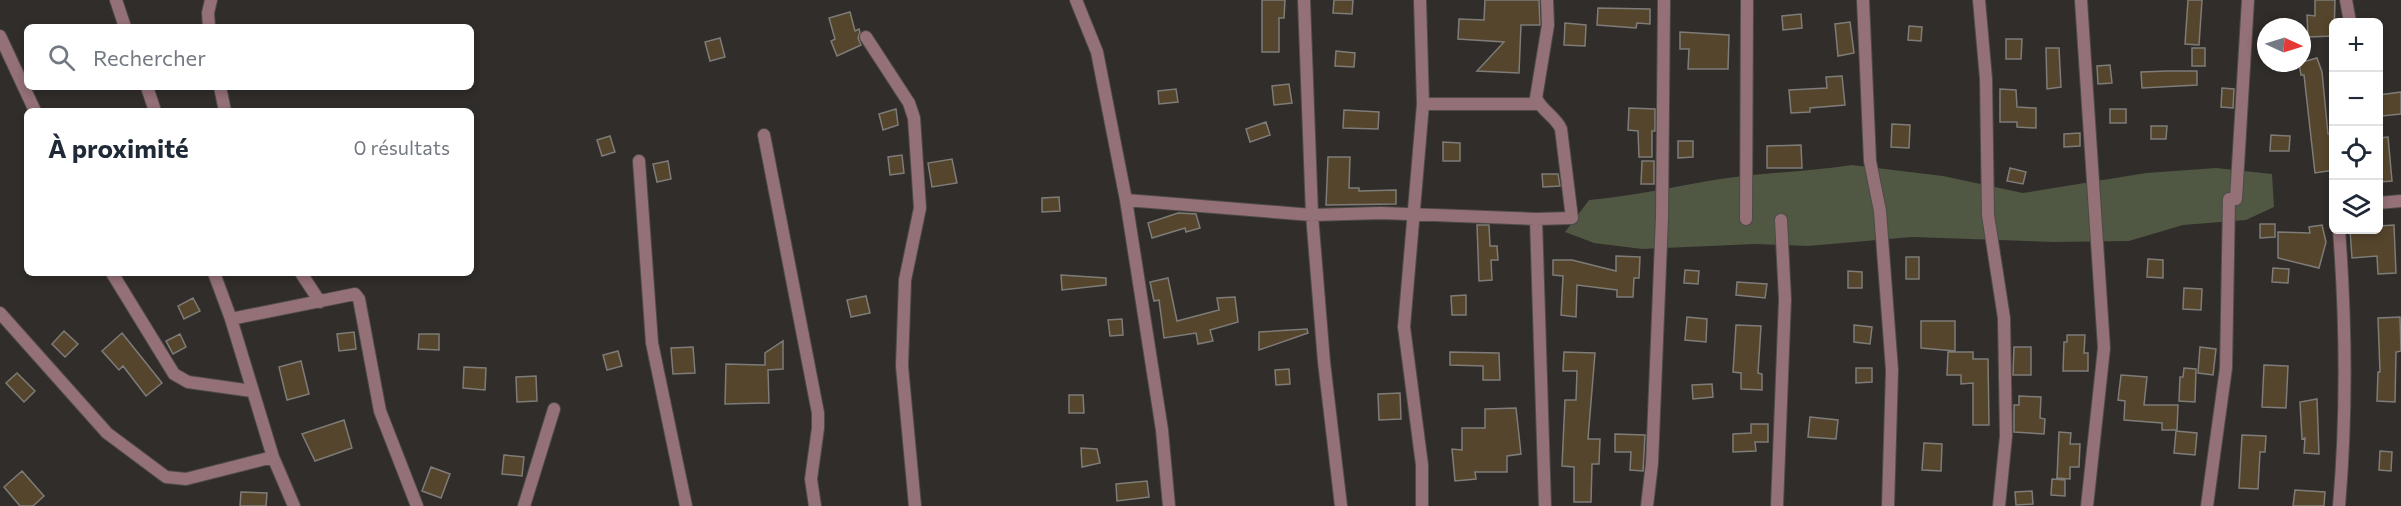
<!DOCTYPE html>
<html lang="fr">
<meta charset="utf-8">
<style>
:root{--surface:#fff;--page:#f2f2f3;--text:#1f2937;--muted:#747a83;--line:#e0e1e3}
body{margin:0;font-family:Commissioner,sans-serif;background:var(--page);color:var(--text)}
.controls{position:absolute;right:18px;top:18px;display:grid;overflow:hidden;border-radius:9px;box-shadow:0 3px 9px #0003}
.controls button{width:54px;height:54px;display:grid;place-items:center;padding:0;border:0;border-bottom:2px solid var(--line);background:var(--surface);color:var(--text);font:30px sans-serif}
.compass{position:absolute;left:2257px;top:18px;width:54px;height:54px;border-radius:50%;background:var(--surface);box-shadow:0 3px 9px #0003;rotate:94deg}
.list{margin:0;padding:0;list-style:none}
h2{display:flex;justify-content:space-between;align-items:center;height:78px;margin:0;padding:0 24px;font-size:26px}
h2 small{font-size:20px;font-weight:400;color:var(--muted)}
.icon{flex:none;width:33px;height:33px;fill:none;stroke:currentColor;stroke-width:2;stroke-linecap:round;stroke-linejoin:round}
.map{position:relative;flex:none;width:2401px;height:506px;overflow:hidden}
.search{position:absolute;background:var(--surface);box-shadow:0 3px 9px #0003;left:24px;top:24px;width:450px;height:66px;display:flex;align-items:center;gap:15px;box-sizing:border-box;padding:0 21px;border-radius:9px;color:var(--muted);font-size:22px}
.panel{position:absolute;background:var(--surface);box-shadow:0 3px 9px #0003;left:24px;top:108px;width:450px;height:168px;border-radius:9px}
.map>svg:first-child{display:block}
.green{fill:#505742}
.building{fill:#55452c;stroke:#7e7c78;stroke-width:1.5}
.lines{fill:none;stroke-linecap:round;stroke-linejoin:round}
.minor-casing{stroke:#4e4b48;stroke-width:14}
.minor{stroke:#947077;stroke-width:12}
</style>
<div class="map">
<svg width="2401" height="506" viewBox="0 0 2401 506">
<rect width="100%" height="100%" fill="#302d2a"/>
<path class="green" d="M1852,165L1943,176L2023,193L2146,173L2216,168L2272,174L2274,207L2246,220L2183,225L2129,241L2054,242L1912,237L1808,246L1755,244L1642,249L1594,243L1565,232L1589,200C1634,196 1676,186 1720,179C1764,172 1808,172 1852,165Z"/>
<path class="building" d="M1262,0H1285L1284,18H1279V52H1262Z
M1334,0H1353L1352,14L1333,13Z
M1485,0H1539L1540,25H1521L1519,73L1477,71L1504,42L1458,39L1459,19L1484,20Z
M2188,0H2202L2199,45L2185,44Z
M2315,0H2335L2334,36L2308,37L2307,15L2315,16Z
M1598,8L1650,9V24L1637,23L1636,28L1597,25Z
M850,12L855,31L859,29L860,32L858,38L861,45L837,56L831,41L835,39L829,18Z
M1801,14L1802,28L1783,30L1782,16Z
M1850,22L1854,53L1838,56L1835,24Z
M1565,23L1586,25L1585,46L1564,45Z
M1909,26L1922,27L1921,41L1908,40Z
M1680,32L1729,35L1728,69H1688L1689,49H1680Z
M720,38L725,57L710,61L705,42Z
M2006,39H2022L2021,59H2006Z
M2046,48H2059L2061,87L2047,89Z
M2192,48H2205V66H2192Z
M1336,51L1355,53L1354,67L1335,66Z
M2317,58L2322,72L2328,134L2331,133L2334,170L2315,173L2304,75H2301L2299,63Z
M2110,65L2112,83L2098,84L2097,66Z
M2167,71H2197V85L2142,88L2141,72Z
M1842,76L1845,105L1810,108V112L1791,113L1789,90L1827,88L1826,77Z
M1289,84L1292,103L1274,105L1272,86Z
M2222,88L2234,89L2233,108L2221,107Z
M1176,89L1178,102L1159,104L1158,91Z
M2000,89L2016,90L2017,107L2036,108V128L2017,127V122H2000Z
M2401,92V114L2382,116L2379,95Z
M1629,108L1655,109V131H1652V157H1639L1638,131L1628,130Z
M896,109L898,125L883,130L879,114Z
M2110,109H2126V123H2110Z
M1344,110L1379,112L1378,129L1343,128Z
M1266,122L1270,135L1250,142L1246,129Z
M1892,124L1910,125L1909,148L1891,147Z
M2151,126H2167L2166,139H2151Z
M2080,133V146L2064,147V134Z
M2271,135L2290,136L2289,151H2270Z
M610,136L615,152L602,156L597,140Z
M2388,137L2392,181L2379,182V138Z
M1678,141H1693V157L1678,158Z
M1443,142L1460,143V161H1443Z
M1801,145L1802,168H1767V146Z
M902,155L904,173L890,175L888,157Z
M1328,157H1350L1349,188H1359V191L1396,190V204L1326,205Z
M952,159L957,183L932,187L928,163Z
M668,161L671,179L657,182L653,164Z
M1642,161H1654V184H1641Z
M2010,168L2026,172L2023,184L2007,181Z
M1542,174H1558L1560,186L1543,187Z
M1059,197L1060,211L1042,212V198Z
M1178,213L1196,214L1200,228L1186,232L1185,228L1152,238L1148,223Z
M2260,224H2275V237L2260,238Z
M1477,225H1489L1490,246H1497L1498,260H1491L1492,280L1479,281Z
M2322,225L2326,242L2319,268L2278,258V232L2310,233L2309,227Z
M2394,225L2396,273L2378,274L2377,256L2352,258L2350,230H2379V226Z
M1616,256L1640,257L1639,278H1634L1633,297H1617V290L1577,285L1576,317L1561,315L1563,276L1553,275V260H1572L1616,271Z
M1906,257H1919V279H1906Z
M2148,259L2163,260V278L2147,277Z
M2273,268L2289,269L2288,283L2272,282Z
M1685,270L1699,271L1698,284L1684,283Z
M1848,271L1862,272V288H1848Z
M1061,275L1106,278V285L1062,290Z
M1168,278L1177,321L1219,310L1217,298L1235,297L1238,322L1210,330L1213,341L1198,344L1196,333L1164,338L1159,300L1154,301L1150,282Z
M1737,282L1767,284L1765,298L1736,295Z
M2184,288L2202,289L2201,310L2183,309Z
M1466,295V315H1452L1451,296Z
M866,296L870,313L851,317L847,300Z
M193,298L200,311L184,319L178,306Z
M1687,317L1707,319L1706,342L1685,340Z
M2400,317L2401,351L2396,352L2395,402L2377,401L2378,372H2380L2378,318Z
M1122,319L1123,335L1110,336L1108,320Z
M1921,321H1955V351L1921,348Z
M1736,325L1761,326L1758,373L1762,374V390L1741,389V373L1733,372Z
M1854,325L1872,327L1870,344L1854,342Z
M1307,329L1308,333L1259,350V332Z
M64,331L78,344L65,357L52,344Z
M354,332L356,349L339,351L337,334Z
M122,333L162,383L146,396L123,366L119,370L102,351Z
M180,334L186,347L173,354L166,341Z
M419,334H439V350L418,349Z
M2067,335H2085L2084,353H2088V371H2063L2064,342H2067Z
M783,341V369L768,370L769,403L725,404L726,364L765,365V353Z
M693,347L695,373L673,374L671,348Z
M2014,347H2031V375H2013Z
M2200,347L2216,349L2213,375L2198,373Z
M618,351L622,366L607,370L603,355Z
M1450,352L1499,353L1500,380H1483V366L1450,365Z
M1564,352L1595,353L1588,439H1600L1599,464H1592L1591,502H1574V467L1562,466L1565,400H1576L1577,371H1563Z
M1948,352H1973V359H1988L1989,425H1973V383L1961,384V375H1947Z
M301,361L309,394L287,400L279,367Z
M2264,365L2288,366L2286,408L2262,407Z
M464,367L486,368L485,390L463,388Z
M1856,368H1872V382L1856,383Z
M2184,368L2196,369L2195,402L2179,401L2180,377H2183Z
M1289,369L1290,384L1276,385L1275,370Z
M17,373L35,391L24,402L6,383Z
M2121,375L2147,377L2144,405H2178L2177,430H2162V423L2124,420L2125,401L2118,400Z
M536,376L537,401L517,402L516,377Z
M1712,384L1713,397L1693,399L1692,385Z
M1400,393L1401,419L1379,420L1378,394Z
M1069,395H1083L1084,413H1069Z
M2019,396L2041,397L2040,418L2045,419L2044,434L2014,432V405H2019Z
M2317,399L2319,454L2304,453L2305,438L2302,439L2300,402Z
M1516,408L1521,454L1507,456V472H1475L1476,479L1455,481L1452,449L1462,450V428H1485V409Z
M1810,417L1838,420L1836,439L1808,437Z
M344,420L352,448L315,461L302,434Z
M1751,424H1768V442H1755L1756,451L1733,452V434L1751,433Z
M2176,431L2197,433L2195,455L2174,453Z
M2059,432L2071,433L2070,444H2080L2079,467H2070V479L2057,478Z
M1615,434L1645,435L1643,471L1630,470L1631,452H1615Z
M2242,435L2266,436L2265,452H2260L2258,489L2239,488Z
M1924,443L1942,444L1941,471L1922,470Z
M1081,448L1097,449L1100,463L1082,467Z
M2380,451L2392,452L2391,471L2379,470Z
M504,455L524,457L522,476L502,474Z
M431,467L450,474L441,498L422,491Z
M22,471L44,496L33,506H20L4,487Z
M2052,479L2065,480V496L2051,495Z
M1147,481L1149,497L1117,501L1116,484Z
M2295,490L2325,492L2324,506H2293Z
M2032,491L2033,504L2016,505L2015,492Z
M241,492L267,493L266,506H240Z"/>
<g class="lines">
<g class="minor-casing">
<path id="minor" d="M116,0L125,27
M1076,0L1097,52L1126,200L1162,430L1169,506
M1304,0L1312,215L1324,362L1341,506
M1420,0L1423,104L1404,327L1422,465V506
M1863,0L1870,161L1880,211L1892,370L1888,506
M1979,0L1986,79L1988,215L2004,318L2006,436L1999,506
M2081,0L2104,348L2087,506
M2346,0L2350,22
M209,27L208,13L211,0
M0,36L35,111
M866,37L909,103L914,118L920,208L905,280L902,366L915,506
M147,87L155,111
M220,87L225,111
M1423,104H1539
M764,135L818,413V428L811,479L815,506
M639,161L652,343L686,506
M2236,199L2248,0
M1126,200L1312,215L1381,213L1536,219L1572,218L1561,129C1556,117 1542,111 1536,98L1548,25L1547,0
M2378,203L2401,201
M1536,219L1545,506
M1746,219L1747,0
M112,273L174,374L188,382L252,391
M214,273L231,319L273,457L294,506
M301,273L320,302
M0,313L107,433L166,477L186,479L273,457
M231,319L355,294L359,299L380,411L417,506
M524,506L554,409
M1647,506L1652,463L1662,217L1664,0
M1777,506L1785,299L1781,220
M2207,506L2226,368L2229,199
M2339,506C2347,414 2346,322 2339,230"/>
</g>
<use href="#minor" class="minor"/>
</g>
</svg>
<div class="controls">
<button>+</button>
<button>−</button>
<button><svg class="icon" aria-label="locate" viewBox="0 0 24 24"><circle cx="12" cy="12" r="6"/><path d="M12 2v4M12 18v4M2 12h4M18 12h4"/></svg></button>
<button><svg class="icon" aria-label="layers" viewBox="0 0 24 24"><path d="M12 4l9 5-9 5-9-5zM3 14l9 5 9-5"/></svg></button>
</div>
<svg class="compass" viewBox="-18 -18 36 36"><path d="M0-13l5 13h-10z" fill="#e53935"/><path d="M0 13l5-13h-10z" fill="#747a83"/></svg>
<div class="search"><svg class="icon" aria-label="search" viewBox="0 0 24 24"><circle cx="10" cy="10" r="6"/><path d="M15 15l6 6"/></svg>Rechercher</div>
<section class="panel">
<h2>À proximité<small>0 résultats</small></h2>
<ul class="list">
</ul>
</section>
</div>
